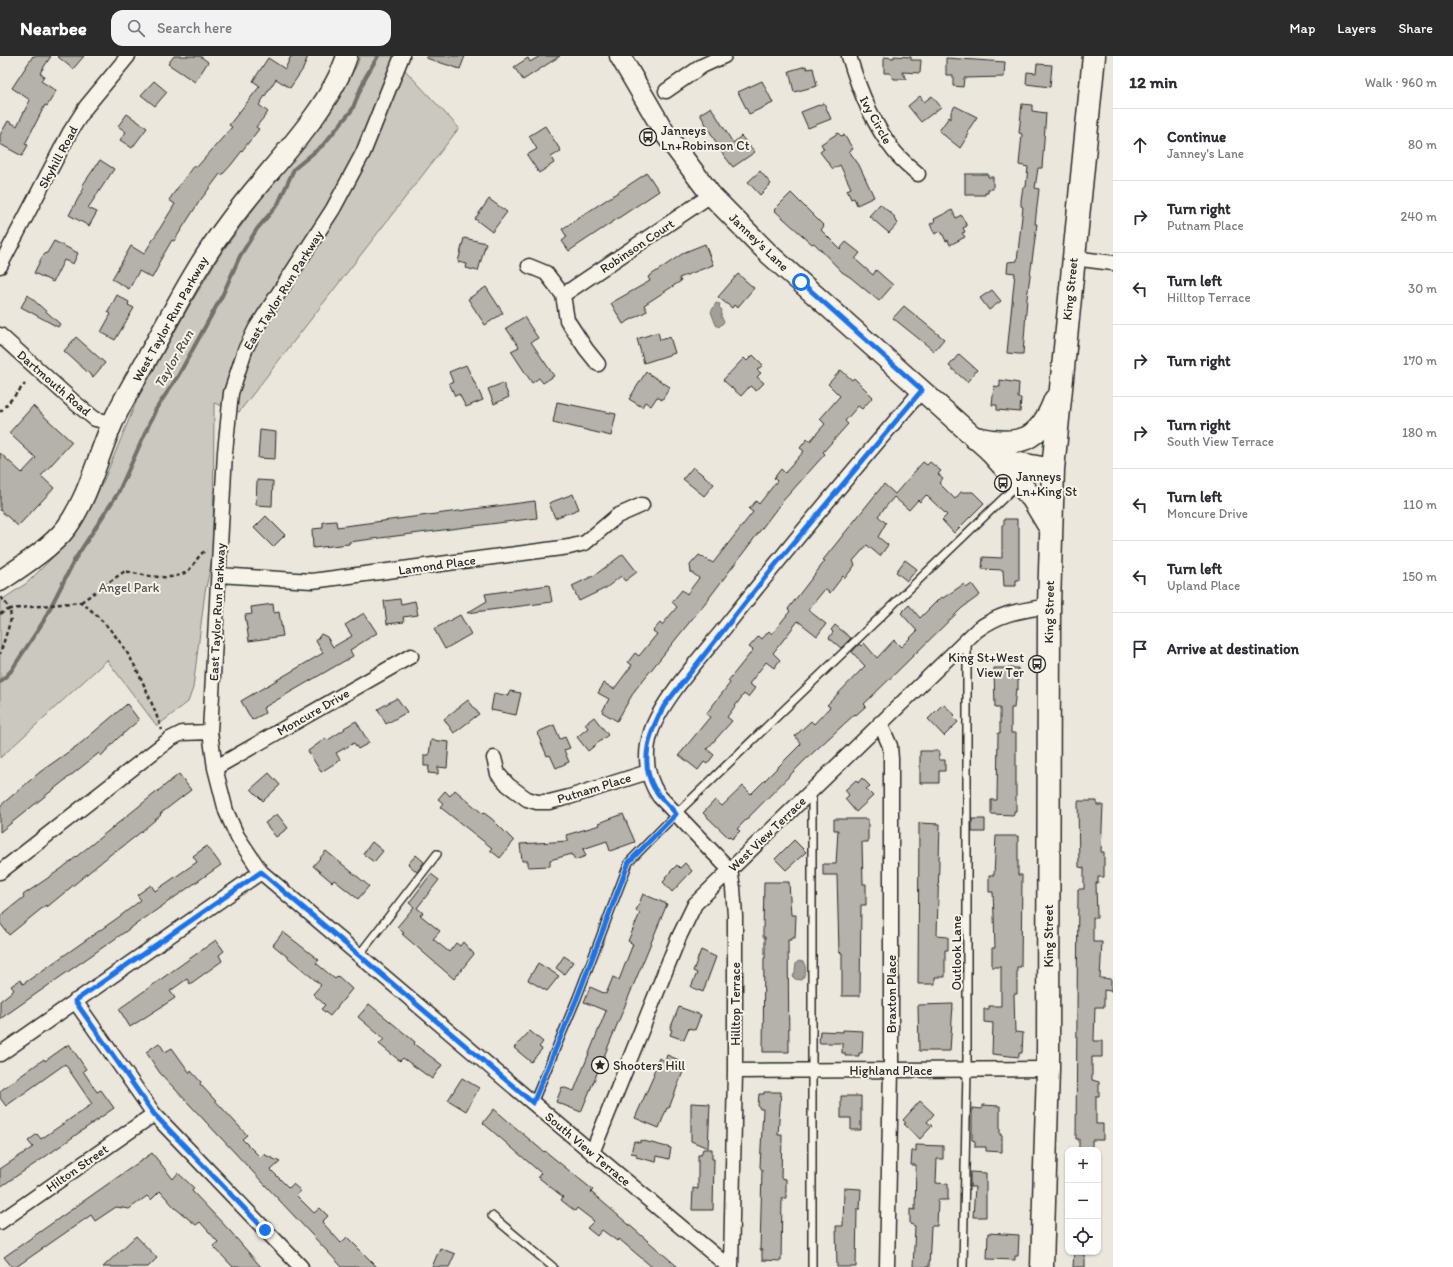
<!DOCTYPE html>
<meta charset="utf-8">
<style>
:root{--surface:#fff;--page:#f2f2f3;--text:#2b2b33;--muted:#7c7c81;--line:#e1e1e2;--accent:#2b2b2b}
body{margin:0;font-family:Itim,sans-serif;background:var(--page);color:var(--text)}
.controls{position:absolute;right:12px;bottom:12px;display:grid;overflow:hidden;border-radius:8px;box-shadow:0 1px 3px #0004}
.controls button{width:36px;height:36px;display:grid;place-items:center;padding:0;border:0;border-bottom:1px solid var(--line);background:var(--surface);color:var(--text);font:20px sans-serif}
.stop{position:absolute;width:12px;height:12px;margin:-9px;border:3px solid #1a73e8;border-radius:50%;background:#fff}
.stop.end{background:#1a73e8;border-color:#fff;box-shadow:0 1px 4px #0008}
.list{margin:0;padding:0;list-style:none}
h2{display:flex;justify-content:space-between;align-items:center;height:52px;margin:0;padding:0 16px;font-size:17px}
h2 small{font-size:13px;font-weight:400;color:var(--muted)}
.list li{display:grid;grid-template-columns:26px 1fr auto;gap:12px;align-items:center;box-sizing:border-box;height:72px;padding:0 16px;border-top:1px solid var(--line)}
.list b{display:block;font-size:15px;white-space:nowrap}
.list p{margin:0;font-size:13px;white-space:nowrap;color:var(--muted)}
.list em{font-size:13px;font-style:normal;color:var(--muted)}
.icon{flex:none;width:22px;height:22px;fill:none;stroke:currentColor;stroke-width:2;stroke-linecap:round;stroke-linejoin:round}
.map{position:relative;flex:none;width:1113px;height:1211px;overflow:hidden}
header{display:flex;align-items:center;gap:24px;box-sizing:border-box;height:56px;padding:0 20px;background:var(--accent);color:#fff}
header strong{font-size:19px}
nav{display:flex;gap:22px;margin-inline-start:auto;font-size:14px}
.search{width:280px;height:36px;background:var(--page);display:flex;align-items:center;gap:10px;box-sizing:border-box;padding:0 14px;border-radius:12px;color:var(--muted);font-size:15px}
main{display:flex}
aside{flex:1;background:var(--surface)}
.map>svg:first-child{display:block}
.green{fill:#cbc8bf;stroke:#7b7a75}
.water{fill:#a29f98;stroke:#72716c}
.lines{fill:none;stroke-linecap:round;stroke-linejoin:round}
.stream{stroke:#72716c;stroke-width:4}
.building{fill:#b5b2ab;stroke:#2b2b2b}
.lane-casing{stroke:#2b2b2b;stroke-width:10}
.street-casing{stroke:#2b2b2b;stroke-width:17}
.secondary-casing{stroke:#2b2b2b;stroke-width:23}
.primary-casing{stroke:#2b2b2b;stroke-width:25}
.path{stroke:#2b2b2b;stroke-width:2.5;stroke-dasharray:4 3;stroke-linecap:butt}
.lane{stroke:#f7f3e8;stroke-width:7}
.street{stroke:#f7f3e8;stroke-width:14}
.secondary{stroke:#f7f3e8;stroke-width:20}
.primary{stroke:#f7f3e8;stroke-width:22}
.route{stroke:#1a73e8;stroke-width:5}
.labels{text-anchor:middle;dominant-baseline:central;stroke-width:4;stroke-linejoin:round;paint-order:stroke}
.street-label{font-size:13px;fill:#2b2b2b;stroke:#f7f3e8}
.poi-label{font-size:13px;fill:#2b2b2b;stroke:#f7f3e8;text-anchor:start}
.park-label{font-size:13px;fill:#535250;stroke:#f7f3e8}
.water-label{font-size:14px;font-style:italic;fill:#555451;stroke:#f7f3e8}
</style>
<header>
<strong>Nearbee</strong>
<div class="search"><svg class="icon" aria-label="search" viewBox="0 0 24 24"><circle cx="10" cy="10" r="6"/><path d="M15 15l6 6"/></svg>Search here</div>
<nav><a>Map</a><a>Layers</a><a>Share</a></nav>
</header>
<main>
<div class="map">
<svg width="1113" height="1211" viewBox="0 0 1113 1211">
<rect width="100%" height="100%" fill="#ebe7dd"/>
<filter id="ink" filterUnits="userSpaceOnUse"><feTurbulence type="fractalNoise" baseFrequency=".025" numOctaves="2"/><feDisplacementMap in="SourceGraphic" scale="8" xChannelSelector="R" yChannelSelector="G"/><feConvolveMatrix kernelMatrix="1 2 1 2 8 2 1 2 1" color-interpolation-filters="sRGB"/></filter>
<g filter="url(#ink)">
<path class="green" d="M360,0H392L459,72L239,356L214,347L213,499L205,536L193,632L188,646L157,670L107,604L0,702V545L27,527L63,491L80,471L104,424L137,344L188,252L220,199L263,140L327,59L357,9Z"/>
<path class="water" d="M716,247L720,248L719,251L722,254L721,260L724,266L719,271L716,269L711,256Z
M799,905L803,906C807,910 806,920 801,924L795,923L793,921L795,916L796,907Z"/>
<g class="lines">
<path class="stream" d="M0,626L11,615L43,566L75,503L118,437L156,353L178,320L222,240L240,200L257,173L278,148L294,113L323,89L352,54L365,22L378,0"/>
</g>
<path class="building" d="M33,0H51L40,17L44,20L41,25L56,35L47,50L45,49L25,88L28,89L22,100L0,88V79L8,65L17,70L30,44L12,32Z
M57,0H84L73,13Z
M174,0H200L208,6L195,26L168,8Z
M291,0H308L303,13L290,32L276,23L259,49L268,56L256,71L259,73L231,109L222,119L220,118L199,146L174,185L172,184L158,208L159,209L152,222L139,215L129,233L112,223L131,190L144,198L175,148L169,144L194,109L197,111L232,71L229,69L260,30L253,25L268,2L285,13Z
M427,0H465L460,13L426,2Z
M540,0H560L523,24L514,11L528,2L530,6Z
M894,0L911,1V4H921L920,17L902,16L907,23H894L890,17H884V1L894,2Z
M946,2L1005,6L1004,21L964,22L963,31L953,30V19H946Z
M1037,8L1052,9L1050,31L1026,28L1027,16L1036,17Z
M806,10L807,13L813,12L817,30L794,36L789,15Z
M154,25L167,36L155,50L141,39Z
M762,25L773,47L749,58L738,36Z
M920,40L924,46L932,40L941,51L921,66L908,50Z
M824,47L831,63L808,72L801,56Z
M1022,48L1032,49V55L1046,57L1042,112H1038L1035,132L1039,133L1035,168H1037L1027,242L1023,298H1019L1007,297L1015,217L1007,216L1008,206L1017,205L1023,151L1021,150V144L1023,131H1026L1028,111L1019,109L1022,78L1019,77Z
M955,50L977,61L967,76L969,78L960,92L939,75L949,61L951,63V56Z
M711,51L733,87L741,80L755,96L733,111L722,97L700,58Z
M127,58L147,72L132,92L120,84L126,76L118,70Z
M545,70L561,95L551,101L554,107L539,117L527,99L537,93L529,80Z
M838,77L841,80L844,79L853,93L849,95L859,109L874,141L857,149L854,142L851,143L847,134L851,132L840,109L833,113L820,96L824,93L821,88Z
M100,104L114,113L88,152L97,156L89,170L69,159L84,132L82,130Z
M760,115L771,128L760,139L748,126Z
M647,117L659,135L569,195L562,185L567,181L562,173Z
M965,118H988V121H993V133H988V137H985V139H965Z
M791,137L824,170L821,174L840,193L846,186L860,197L855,203L873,219L876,214L893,229L879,245L850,221L842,216L814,187L812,188L774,154Z
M489,143L507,156L492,176L475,163Z
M880,148L895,161L894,163L898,167L889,177L869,160Z
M952,154L956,162L961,159L967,170L963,172L965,176L962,177L965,181L950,189L948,184L946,185L941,175L935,178L930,168L935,166L934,163Z
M464,182L486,187L478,215L466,212L467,208L458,206Z
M54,185L78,197L73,208L64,204L53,226L34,217L42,201L46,197H47Z
M705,188L713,209L679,222L681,225L644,249L647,255L623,268L611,247L650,225L648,221L685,196Z
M738,218L754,232L737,252L734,249L732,252L718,241Z
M486,231L503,257L485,269L468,243Z
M992,234L1001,245L989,254L980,242Z
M28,239L60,268L58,271L21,251Z
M117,239L129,246L128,249L134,252L115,284L101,276L111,258L108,256Z
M904,250L944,283L934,295L893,262Z
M524,261L538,282L531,286L554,320L543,327L539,322L532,327L511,295L519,291L506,272Z
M658,276L660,284L670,281L675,297L644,307L637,283Z
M76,281L105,307L93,321L64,295Z
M959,298L977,314L967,326L949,310Z
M753,299L763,309L757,314L761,317L757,321L764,327L756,335L750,330L741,340L723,324L744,302L747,305Z
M466,309L483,344L466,351L459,338L455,340L449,327L453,326L449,316Z
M841,314L852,324L854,322L873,341L862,353L858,350L845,365L848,368L823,396L825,398L781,447L709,542L635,634L617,665L602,656L609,643L598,637L604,627L614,633L632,609L628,606L635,597L639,600L657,578L653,575L660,567L662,569L677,551L672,546L682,534L687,538L699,522L691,516L690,509L699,499L713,507L753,456L749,453L756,445L759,448L777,425L774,422L781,413L785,417L804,395L800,392L807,383L810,385L825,368L820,363L840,340L828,328Z
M646,316L670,331L662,344L657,341L651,350L645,346L642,351L629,343Z
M1000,324L1019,327L1018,342H1021L1020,356L997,354V349H992L994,330L1000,331Z
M503,327L509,341L494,348L488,333Z
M557,346L616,358L611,380L553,366Z
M33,350L72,386L41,420L54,432L18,470L0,454V397L22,417L36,402L9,377Z
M260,374L276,376L275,403L258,402Z
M923,406L927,409L930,406L941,415L938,418L943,422L939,427L955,443L961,436H973L984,447L954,477L942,464L947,459L926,439L920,446L918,444L909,454L894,441L878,460L886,467L878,481L888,489L880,500L867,489L853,505L855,509L845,522L843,520L830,537L825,533L808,554L826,568L817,580L798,565L773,597L780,604L774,612L766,606L749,628L755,632L748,641L744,638L727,661L732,665L707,693L714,699L707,708L704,706L698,714L679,699L710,661L706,658L730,627L728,625L753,594L749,591L759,580L762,583L769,575L772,578L790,555L788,553L825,505L823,504L884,428L895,438Z
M693,411L714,428L704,440L683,423Z
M257,424L273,425L272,450L256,449Z
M573,438L579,453L555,462L549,447Z
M535,445L537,462L349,486V488L313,492L312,473L323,472V466L336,465L337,471Z
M266,460L285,479L273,491L254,472Z
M1004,463H1017V470L1019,471V524H1016V530H1004L1003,514L982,513L983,501L1002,502V469H1004Z
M623,498L637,516L625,525L621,520L606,532L579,545L572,530L595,519Z
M905,504L917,513L907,525L896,516Z
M964,528L966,532L972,528L980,539L962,552L864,648L866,650L856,659L855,658L804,705L737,773L740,775L732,783L729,780L728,781L703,757L715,744L722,750L743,730L751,738L801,688L795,680L811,665L814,668L830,651L827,649L865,610L852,596L859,588L861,590L864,587L877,602L894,584L901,591L917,575L901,557L909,549L920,562L941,541L943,542Z
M549,529L552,546L467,557L487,545L485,538Z
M400,543L401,548L415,545L418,559L403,561L404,566L387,568L384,545Z
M273,548L274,557L279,556L283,580L249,585L245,559L252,558L251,551Z
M364,557L377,577L350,594L353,600L263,652L265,657L252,664L241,645L323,597L316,585L321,578L327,581L333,591L352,580L345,569Z
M460,559L471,578L445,593L434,573Z
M835,569L851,582L841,592L829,582L833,576L831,574Z
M994,612H1018V634L1016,633L1014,652H1011V677H1016V755H1014V759L991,758V744H997L998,677H1000V652H995Z
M510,635L521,637L516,659L491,654L494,637L509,640Z
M397,642L407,656L386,668L378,653Z
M468,644L479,658L454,677L444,663Z
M127,648L139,664L117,683L101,700L99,697L0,776V750L40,716L81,687Z
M943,648L955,659L953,661L958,666L944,680L928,663Z
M594,661L608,679L588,695L577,681L588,672L585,668Z
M356,665L369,687L358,693L354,687L336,697L340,704L321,716L308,695L326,682L328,684L345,673L344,672Z
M554,669L560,683L565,681L570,692L564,694L569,706L556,712L550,699L547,700L538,679L539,678L538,676Z
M431,684L449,686L447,712L438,711V718L428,717L429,710H424V699H429Z
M920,695H939V704H945V715H939V727H920Z
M269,717L280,729L263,745L251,733Z
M179,718L191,734L160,758L161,759L136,780L117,795L116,794L47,851L46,849L9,879L0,867V860L24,841L23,839L61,813Z
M862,722L870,730L866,733L873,740L856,756L845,743L849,739L845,734L856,724L858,727Z
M455,734L483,758L484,757L492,763L514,785L500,802L490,794L492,792L440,751L443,747L438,743L445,735L450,740Z
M1078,745H1097V749H1103L1101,796H1104V821H1098V827H1096L1097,862H1093V886H1102L1100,922L1111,923V935L1104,934V951H1095L1094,985H1102V1001H1092V1024L1099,1026V1040H1096V1068H1103V1084H1092V1094H1079V1083H1076L1078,833H1084V812L1079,811Z
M277,758L288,772L276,781L265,767Z
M623,758L635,786L610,795L607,785L583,793L586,800L575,804L572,798L550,804V810L528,811V805H522L520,788L569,785L566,779L600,769L599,767Z
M834,763H868V786H862L863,828H866V849H861L860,940H842V897L839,896L837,819H823V808H836L838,774H834Z
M972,763H985V776H972Z
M919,767L940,768L937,880L948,881V894H945V921H935V928H918Z
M996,780H1018V819H1022L1021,911H1017V938H1014L1015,976L1023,977L1022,997H1019V1001L992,998L993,967L984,966V953H989V950H1001V911H992V892H995L994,860L993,836H989V819H994Z
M794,784L806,796L786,814L775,803Z
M372,786L383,795L374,806L363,798Z
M207,790L221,809L0,963V945L14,934L11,930L20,924L23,928L119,861L141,844L137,839L151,829L155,835L197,806L193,800Z
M326,795L369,830L358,843L334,824L332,826L313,810Z
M416,799L424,806L417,816L408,808Z
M685,807L692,815L672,836L663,826L666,823L665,821L677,809L680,812Z
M431,818L439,824L417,852L423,857L420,859L440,875L433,883L449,896L456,887L460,890L463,886L474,898L454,923L402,878L404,877L397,871L414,851L409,847Z
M764,826H789L791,859H796L795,882H791V884H788L789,996H763L764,902H765V881H763V876Z
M643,838L667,848L581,1056L556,1046L562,1031L574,1035L606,955L584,946L590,931L606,938L613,921L619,924L633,888L628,885L640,857L636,855Z
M283,876L319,904L316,907L335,923L338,920L352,933L330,960L321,953L325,949L313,938L321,929L273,889Z
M216,884L224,895L219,899L222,905L190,928L187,923L170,935L175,942L130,971L119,953Z
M701,894L716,901L703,936L691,931L697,917L693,915Z
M564,900L573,906L564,918L556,912Z
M538,907L559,920L547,935L528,924Z
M369,948L415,986L414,988L442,1009L432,1023L403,1002L400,1005L379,988L384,983L358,961Z
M953,948L950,995H919L918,949Z
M679,951L701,959L695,974L689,972L684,984L670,979L672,974L670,973Z
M843,974L863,975L862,997H859V1000H845V997H842V987H819L820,975L843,976Z
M530,975L543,986L539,991L542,993L531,1006L514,992Z
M159,987L165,996L172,992L190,1017L191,1015L201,1026L200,1028L247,1079L242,1083L260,1101L263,1098L280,1106L271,1114L289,1132L293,1128L301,1135L296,1139L314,1157L320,1152L328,1160L322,1166L341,1187L347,1181L377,1211H342L160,1017L146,996Z
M69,988L86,1013L83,1015L97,1036L101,1034L114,1052L42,1103L0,1131V1113L33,1091L28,1085L37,1078L41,1083L92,1048L65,1008L6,1050L0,1042V1035L44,1003L45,1005Z
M667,999L679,1004L676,1010L684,1013L669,1052H667L659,1072L635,1062L654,1019L653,1018L659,1002L665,1005Z
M462,1022L479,1032L466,1055L448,1044Z
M764,1036H781L778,1079H782L781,1122L786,1123V1142H782L781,1205L762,1204V1194H760L762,1114L760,1111L763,1053H760L758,1049L759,1038H764Z
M841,1040H861V1074H851V1062H841Z
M920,1045L934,1058L927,1066L932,1070L920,1083L904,1068L906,1067L903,1064Z
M691,1047L710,1048L708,1092L691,1085Z
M982,1049L1000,1050V1079H1002V1096L986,1095V1091H975V1085L972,1084V1052L982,1053Z
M494,1053L544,1096L545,1095L593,1134L591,1136L678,1211H652L619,1183L617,1185L602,1174L597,1180L587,1172L594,1165L577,1152L575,1155L561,1144L563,1141L538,1121L541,1117L483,1067Z
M640,1084L671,1092L669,1103L657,1100L656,1106L636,1101L637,1098L631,1097L634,1085L640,1087Z
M916,1089L943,1090V1103H937L936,1127L948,1128V1144H938L937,1170H931L929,1211H913L915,1170L910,1168V1153L915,1154L916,1109H911L912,1095H916Z
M703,1093H712V1103H714L713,1154H692L693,1132L698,1133V1099H701Z
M152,1097L173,1123L178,1117L194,1132L192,1135L230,1175L261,1211H233L213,1190L218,1186L200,1166L196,1169L175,1152L160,1135L151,1144L147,1140L129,1153L116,1151L95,1165L91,1159L16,1211H12L4,1201Z
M970,1116L986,1117V1161H973L975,1131H970Z
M844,1132L861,1133L860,1153H857L856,1211H837L836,1170H843Z
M988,1177L1019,1179L1018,1200H1015V1204L987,1203Z
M136,1180L157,1202L148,1211H103Z
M440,1192L455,1198L449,1211H432Z
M1074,1196H1085V1211H1073Z"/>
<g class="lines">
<g class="lane-casing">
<path id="lane" d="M359,899L437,798
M533,1047L577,942L629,806L676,758L1017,429
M492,1160L553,1211
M812,1211V735
M963,1211L967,1014V585"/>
</g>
<g class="street-casing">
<path id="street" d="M402,0L363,97L333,153L256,272L245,294L231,337L225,396L210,676L215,712L226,755L237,780L261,816L533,1047L729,1211
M849,0C859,34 872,67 894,95C901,104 910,111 918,118
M666,35L702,10L724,0
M1073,202L1113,207
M0,210L70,76L86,51L128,0
M529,210L546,217L563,239L567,264L586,293L598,308
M563,239L711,139
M0,279L74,346L95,363L112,367
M219,519L312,525L569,491L585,487L617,460L642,449
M880,667L890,690L891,703V1013L887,1211
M494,702L498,718L508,729L527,743L537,746H549L569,741L648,716
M215,712L411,600
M0,816L170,683L182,677L210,676
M75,945L154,1058L301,1211
M0,998L261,816
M735,1015L1048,1013
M592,1097L679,881L695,848L977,574C1002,556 1019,555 1049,550
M0,1166L154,1058
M731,1211L735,1015V860L733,832L730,814L659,740C646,721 644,698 651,676C661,645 701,601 722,575C787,493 854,413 922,334"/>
</g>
<g class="secondary-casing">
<path id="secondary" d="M620,0L666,79L711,139L769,198L992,397L1009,405L1053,413
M0,525C21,511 52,491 67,471C89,440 97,402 112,368C122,345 136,323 148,301C173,256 196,210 227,169C263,118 328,59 347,0"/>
</g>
<g class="primary-casing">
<path id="primary" d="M975,382C1018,391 1039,387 1055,344
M992,397L1033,443L1051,473
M1042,1211L1048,1013L1049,550L1053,413L1094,0"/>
</g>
<path class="path" d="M0,356L25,328
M1,541L10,553L81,546C127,582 142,621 162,674
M81,546L125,515C141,519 172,526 186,516C196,510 196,499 207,494
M0,558L10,553L11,563L0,598"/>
<use href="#lane" class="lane"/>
<use href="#street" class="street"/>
<use href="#secondary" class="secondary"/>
<use href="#primary" class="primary"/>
</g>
</g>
<g class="lines" filter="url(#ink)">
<path class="route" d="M265,1174L154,1058L75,945L261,816L533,1047L577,942L629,806L676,758C669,749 660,742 654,732C639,706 650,674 664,650L771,514L922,334L801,226"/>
</g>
<defs>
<g id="bus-ring" transform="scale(0.9)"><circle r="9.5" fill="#f7f3e8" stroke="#2b2b2b" stroke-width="1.5"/><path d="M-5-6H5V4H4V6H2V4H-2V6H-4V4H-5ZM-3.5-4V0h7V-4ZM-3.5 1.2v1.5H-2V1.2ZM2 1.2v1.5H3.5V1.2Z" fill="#2b2b2b"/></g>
<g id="sight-ring" transform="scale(0.9)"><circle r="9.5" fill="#f7f3e8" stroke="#2b2b2b" stroke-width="1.5"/><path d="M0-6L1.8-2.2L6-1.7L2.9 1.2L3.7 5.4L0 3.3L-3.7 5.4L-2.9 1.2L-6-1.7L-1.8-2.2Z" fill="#2b2b2b"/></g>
</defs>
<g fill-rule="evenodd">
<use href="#bus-ring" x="648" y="81"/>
<use href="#bus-ring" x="1003" y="427"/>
<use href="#bus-ring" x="1037" y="608"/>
<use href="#sight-ring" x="600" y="1009"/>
</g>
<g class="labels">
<g class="street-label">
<text transform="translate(876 64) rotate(61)">Ivy Circle</text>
<text transform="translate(58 101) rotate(-62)">Skyhill Road</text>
<text transform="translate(759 186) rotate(44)">Janney's Lane</text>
<text transform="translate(637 190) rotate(-34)">Robinson Court</text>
<text transform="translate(1070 233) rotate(-84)">King Street</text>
<text transform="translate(283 234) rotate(-58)">East Taylor Run Parkway</text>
<text transform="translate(170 263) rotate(-61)">West Taylor Run Parkway</text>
<text transform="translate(54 327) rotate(41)">Dartmouth Road</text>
<text transform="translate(437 509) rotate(-8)">Lamond Place</text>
<text transform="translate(217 556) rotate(-87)">East Taylor Run Parkway</text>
<text transform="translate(1049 556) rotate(-89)">King Street</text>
<text transform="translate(313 656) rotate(-30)">Moncure Drive</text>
<text transform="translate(594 732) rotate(-17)">Putnam Place</text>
<text transform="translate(767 778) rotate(-44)">West View Terrace</text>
<text transform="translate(1048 880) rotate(-90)">King Street</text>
<text transform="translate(956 897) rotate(-90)">Outlook Lane</text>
<text transform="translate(891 938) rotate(-90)">Braxton Place</text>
<text transform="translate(735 948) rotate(-90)">Hilltop Terrace</text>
<text x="891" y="1014">Highland Place</text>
<text transform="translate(588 1093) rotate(40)">South View Terrace</text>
<text transform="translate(77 1112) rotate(-35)">Hilton Street</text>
</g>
<g class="poi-label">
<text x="661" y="74">Janneys<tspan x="661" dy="15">Ln+Robinson Ct</tspan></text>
<text x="1016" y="420">Janneys<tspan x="1016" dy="15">Ln+King St</tspan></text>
<text x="1024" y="601" text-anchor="end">King St+West<tspan x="1024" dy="15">View Ter</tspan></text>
<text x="613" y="1009">Shooters Hill</text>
</g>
<g class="park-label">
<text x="129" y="531">Angel Park</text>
</g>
<g class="water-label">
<text transform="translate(174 303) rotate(-60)">Taylor Run</text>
</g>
</g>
</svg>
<div class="controls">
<button>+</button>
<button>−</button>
<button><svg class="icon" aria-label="locate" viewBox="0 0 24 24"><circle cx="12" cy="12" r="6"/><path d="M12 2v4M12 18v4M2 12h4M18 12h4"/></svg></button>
</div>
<div class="stop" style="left:801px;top:226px"></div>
<div class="stop end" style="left:265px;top:1174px"></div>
</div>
<aside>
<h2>12 min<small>Walk · 960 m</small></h2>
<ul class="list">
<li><svg class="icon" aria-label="ahead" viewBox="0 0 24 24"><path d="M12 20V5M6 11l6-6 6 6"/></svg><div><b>Continue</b><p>Janney's Lane</p></div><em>80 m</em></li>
<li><svg class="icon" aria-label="right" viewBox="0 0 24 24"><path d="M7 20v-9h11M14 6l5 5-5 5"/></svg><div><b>Turn right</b><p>Putnam Place</p></div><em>240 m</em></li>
<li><svg class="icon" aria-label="left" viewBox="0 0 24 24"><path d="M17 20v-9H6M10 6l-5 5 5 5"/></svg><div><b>Turn left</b><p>Hilltop Terrace</p></div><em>30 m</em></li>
<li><svg class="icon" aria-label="right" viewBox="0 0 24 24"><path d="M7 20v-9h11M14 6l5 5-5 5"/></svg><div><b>Turn right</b></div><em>170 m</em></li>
<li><svg class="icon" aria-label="right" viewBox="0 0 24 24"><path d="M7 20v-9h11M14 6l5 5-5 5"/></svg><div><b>Turn right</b><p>South View Terrace</p></div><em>180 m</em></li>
<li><svg class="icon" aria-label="left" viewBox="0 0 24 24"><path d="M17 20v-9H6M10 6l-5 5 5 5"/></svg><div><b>Turn left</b><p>Moncure Drive</p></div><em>110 m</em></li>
<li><svg class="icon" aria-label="left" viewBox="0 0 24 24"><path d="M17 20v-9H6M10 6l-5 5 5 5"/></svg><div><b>Turn left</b><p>Upland Place</p></div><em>150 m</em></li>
<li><svg class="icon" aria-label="arrive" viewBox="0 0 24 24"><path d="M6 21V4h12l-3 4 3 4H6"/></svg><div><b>Arrive at destination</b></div></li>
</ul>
</aside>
</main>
